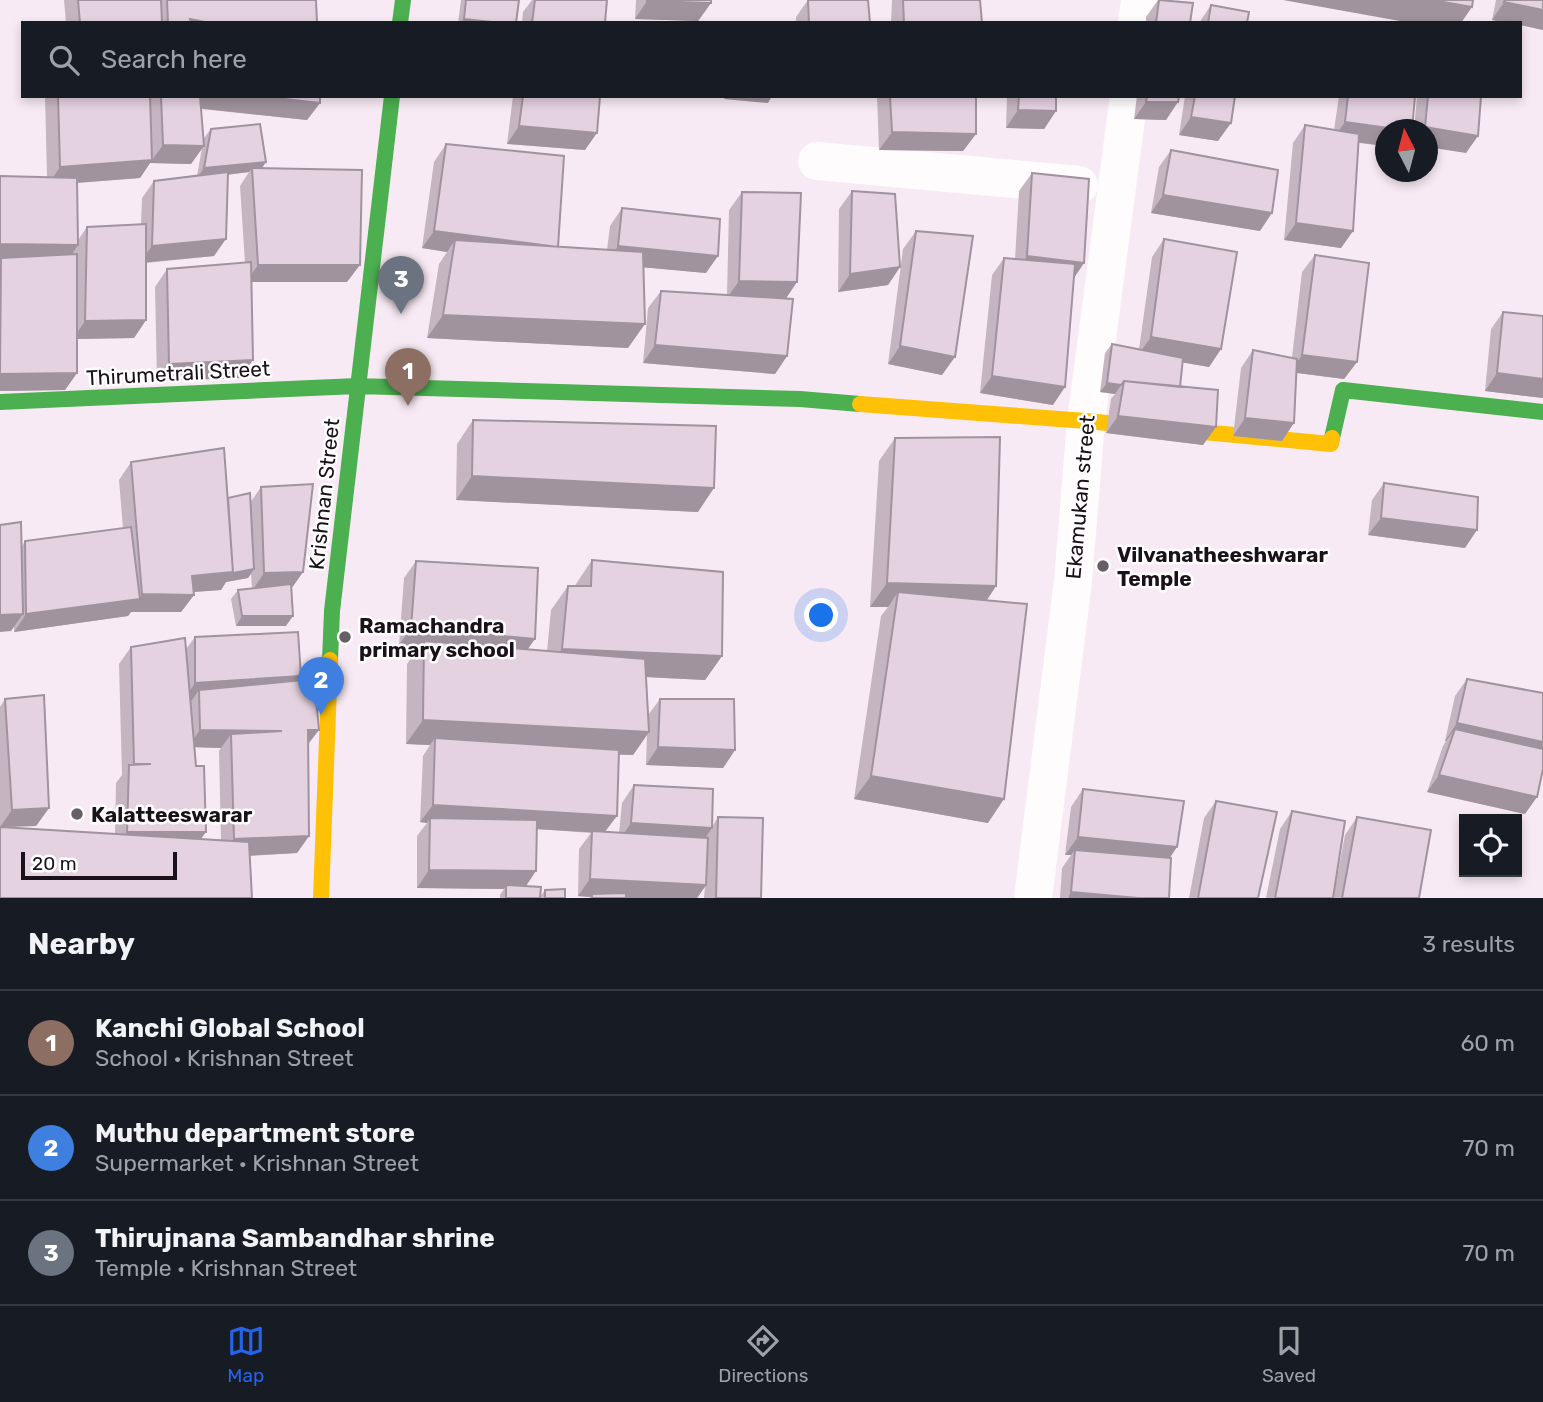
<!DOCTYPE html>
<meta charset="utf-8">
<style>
:root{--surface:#171b24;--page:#20242c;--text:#f1f3f6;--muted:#9ea1a6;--line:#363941;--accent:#2563eb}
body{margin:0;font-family:Rubik,sans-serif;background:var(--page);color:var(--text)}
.controls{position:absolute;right:21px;bottom:21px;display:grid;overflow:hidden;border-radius:0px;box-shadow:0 4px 10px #0003}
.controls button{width:63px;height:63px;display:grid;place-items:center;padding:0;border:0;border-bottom:2px solid var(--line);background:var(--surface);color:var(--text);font:35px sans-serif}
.compass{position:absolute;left:1375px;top:119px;width:63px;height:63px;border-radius:50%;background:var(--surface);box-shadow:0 4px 10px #0003;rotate:354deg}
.scale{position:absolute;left:21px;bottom:18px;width:156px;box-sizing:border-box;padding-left:7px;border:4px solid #1b1219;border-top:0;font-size:19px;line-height:24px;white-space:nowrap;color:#1b1219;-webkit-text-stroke:5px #fff;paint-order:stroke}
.you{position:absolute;left:822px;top:616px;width:24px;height:24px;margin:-18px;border:5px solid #fff;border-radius:50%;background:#1a73e8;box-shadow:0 0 0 10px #1a73e833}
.badge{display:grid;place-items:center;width:46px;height:46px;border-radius:50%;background:var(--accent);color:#fff;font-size:23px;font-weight:700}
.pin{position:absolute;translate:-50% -58px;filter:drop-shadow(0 2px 4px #0008)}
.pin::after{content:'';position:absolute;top:37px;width:24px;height:21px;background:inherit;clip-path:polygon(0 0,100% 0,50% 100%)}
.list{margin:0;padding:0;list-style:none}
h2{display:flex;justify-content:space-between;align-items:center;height:91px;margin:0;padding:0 28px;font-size:30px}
h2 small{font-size:23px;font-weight:400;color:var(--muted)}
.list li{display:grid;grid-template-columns:46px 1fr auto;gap:21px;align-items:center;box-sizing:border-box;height:105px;padding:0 28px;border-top:2px solid var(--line)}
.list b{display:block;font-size:26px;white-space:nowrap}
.list p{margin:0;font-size:23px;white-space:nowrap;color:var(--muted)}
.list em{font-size:23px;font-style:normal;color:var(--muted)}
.icon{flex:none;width:38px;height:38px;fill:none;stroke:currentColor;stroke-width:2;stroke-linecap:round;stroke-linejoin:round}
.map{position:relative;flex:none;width:1543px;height:898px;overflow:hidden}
.search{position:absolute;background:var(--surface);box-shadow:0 4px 10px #0003;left:21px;right:21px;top:21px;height:77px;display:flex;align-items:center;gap:18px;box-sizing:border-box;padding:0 24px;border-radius:0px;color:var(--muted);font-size:26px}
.sheet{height:406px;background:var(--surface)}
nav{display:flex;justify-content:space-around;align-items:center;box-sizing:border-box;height:98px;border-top:2px solid var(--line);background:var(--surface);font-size:19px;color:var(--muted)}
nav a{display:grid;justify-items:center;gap:4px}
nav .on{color:var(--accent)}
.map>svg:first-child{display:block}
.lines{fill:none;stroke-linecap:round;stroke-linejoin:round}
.street{stroke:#fefcfd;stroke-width:38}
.fast{stroke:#4caf50;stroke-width:16}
.slow{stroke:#ffc107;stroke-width:16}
.wall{fill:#c5b5c1;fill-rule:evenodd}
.shaded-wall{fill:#a0939d}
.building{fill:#e5d2e0;stroke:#a0939d;stroke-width:2}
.poi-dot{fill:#685e66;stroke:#fff;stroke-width:2.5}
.labels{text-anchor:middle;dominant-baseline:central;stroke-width:5;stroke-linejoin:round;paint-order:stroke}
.street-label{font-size:21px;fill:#1b1219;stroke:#fff}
.poi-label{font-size:21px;font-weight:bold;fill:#1b1219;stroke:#fff;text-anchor:start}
</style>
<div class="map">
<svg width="1543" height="898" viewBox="0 0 1543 898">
<rect width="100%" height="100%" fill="#f8eaf4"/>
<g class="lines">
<path class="street" d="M1137,23L1140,0
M817,161L1079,185
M1033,898L1073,581L1086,421L1129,96"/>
<path class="fast" d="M400,23L403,0
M0,402L357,386L800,399L860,404
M1332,438L1343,390L1543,412
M330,660L332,611L392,96"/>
<path class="slow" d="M860,404L1086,421L1331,444L1332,438
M321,898L330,660"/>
</g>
<path class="wall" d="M64,0H316L317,23H66Z
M461,0H519L516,23H458Z
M532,0H607L605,23H522L523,12Z
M636,0H711V3L698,21L635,19Z
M808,0L870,23H796V17Z
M892,0H980L982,23H891Z
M1158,0L1190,23H1146V17Z
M1496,0H1543V30L1520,25V23H1507L1492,20Z
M1211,5L1247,23H1199Z
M45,96H320V103L307,120L201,109L203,142L204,138L211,129L262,168L347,282H251L240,378L157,381L155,287L167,269L245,263L240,186L249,172L228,175L214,256L146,263V320L134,338L77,339V373L65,390L0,391V176L47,177ZM202,148L197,176L154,181L142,198L141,224L87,227L78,240L77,183L140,178L150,163L191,164Z
M513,96H600L585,150L507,144Z
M877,96H976V134L963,151L879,150Z
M1007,96H1056V111L1044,129L1006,128Z
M1137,96H1179L1166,120L1134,119Z
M1185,96H1235L1218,141L1179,135Z
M1339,96H1415L1385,130V146L1359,143L1353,231L1341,248L1284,240L1293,143L1305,125L1334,130Z
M1417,96H1481L1466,153L1427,130H1414Z
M446,144L558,247L607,250L610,226L622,208L706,273L643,267L628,348L427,338L439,264L447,252L422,248L434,162Z
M1171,150L1260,231L1151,213L1159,167Z
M1032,173L1074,278L1053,405L980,393L992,275L1004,258L1015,259L1019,191Z
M852,191L900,267L888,285L838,292L839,209Z
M742,192L786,299L787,356L775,374L643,363L648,308L661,291L727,295L729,210Z
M916,231L942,375L888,364L903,249Z
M1164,239L1221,349L1209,367L1183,362L1180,387L1203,445L1106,433L1111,399L1115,394L1100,392L1105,353L1112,344L1139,349L1152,257Z
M1315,255L1357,362L1344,379L1297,373L1282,441L1233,436L1241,368L1253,350L1292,357L1302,272Z
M1503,312L1543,316V398L1485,391L1491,329Z
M473,420L698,512L456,500L457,444Z
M895,438L996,586L987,600L988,823L854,799L881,616L888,607H870L879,461Z
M131,462L228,498L250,503L261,487L303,572L291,589L286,626H236L231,599L238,590L252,588L251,574L248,578L226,582L221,590L193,592L194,595L181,612H131L128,616L14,632V626L11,631L22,546L25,541L123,528L119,480Z
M1384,483L1465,548L1368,535L1372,500Z
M592,560L722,656L705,680L646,677L648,715L660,699L735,750L723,768L646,765L647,735L633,755H619L605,832L619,833L622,803L634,785L712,827L718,817L761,898H704L705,887L697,898H589L590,897L578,896L579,849L591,833L537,829L526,886L540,897L545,890L565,898H500V895L504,889L417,888V836L427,823L420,822L423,756L430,745L406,744L407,664L419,647L399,645L404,578L416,561L528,649L547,651L551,610L568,586H575L576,584Z
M195,637L298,680L308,745L309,836L297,853L250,856L0,898V707L5,699L49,808L36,826L3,827L115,834L116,783L122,775L119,664L131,647L186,649ZM195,747L221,748L219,751L221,840L201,839Z
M1467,679L1525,814L1427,792L1443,746L1446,741H1445L1455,696Z
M1083,789L1170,858L1169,898H1060L1062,868L1071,855H1065L1071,807Z
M1216,801L1258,898H1189L1204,818Z
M1292,811L1335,888L1345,835L1357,817L1419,898H1266L1280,829Z"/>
<path class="shaded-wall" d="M1283,0H1432L1472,7L1461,23H1411Z
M647,1L711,3L698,21L635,19Z
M1504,2L1543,10V30L1520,25V23H1507L1492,20Z
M190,19L210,23H187Z
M464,19L501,23H461Z
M195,96H259L320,103L307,120L187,107Z
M726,96H772L768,103L724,99Z
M1146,102H1178L1166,120L1134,119Z
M1018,110L1056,111L1044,129L1006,128Z
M1191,117L1231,123L1218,141L1179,135Z
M1345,122L1403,130H1385V146L1333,139Z
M519,126L597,133L585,150L507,144Z
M1425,127L1478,136L1466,153L1427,147V130H1424Z
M892,132L976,134L963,151L879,150Z
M163,145L204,146L191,164L150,163L140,178L48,185L60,167L152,160Z
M266,162L260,171L252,168L249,172L197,178L204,168Z
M1163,195L1272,213L1260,231L1151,213Z
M1296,223L1353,231L1341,248L1284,240Z
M434,231L558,247L455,240L447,252L422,248Z
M226,239L214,256L139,263L152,246Z
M0,244L78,245L66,263L1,258L0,259Z
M618,246L718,256L706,273L606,264Z
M1027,256L1084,263L1072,281L1015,274Z
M258,265H360L347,282H246Z
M900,267L888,285L838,292L850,274Z
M739,281L797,282L785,300L727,298Z
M443,315L645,324L628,348L427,338Z
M146,320L134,338L73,339L85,321Z
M1151,337L1221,349L1209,367L1138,355Z
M655,345L787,356L775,374L643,363Z
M900,346L955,357L942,375L888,364Z
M1302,355L1357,362L1344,379L1290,372Z
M253,360L240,378L157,381L169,364Z
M77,373L65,390L0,391V374Z
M1497,373L1543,379V398L1485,391Z
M992,376L1065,387L1053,405L980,393Z
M1107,383L1121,385L1115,394L1100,392Z
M1118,416L1216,427L1203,445L1106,433Z
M1245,418L1294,423L1282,441L1233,436Z
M472,476L714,488L698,512L456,500Z
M1381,518L1477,530L1465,548L1368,535Z
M254,569L248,578L226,582L221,590L179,593L192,576Z
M303,572L291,589L252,591L264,573Z
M887,583L996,586L980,610L898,592L888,607H870Z
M142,594L194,595L181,612H131L128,616L14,632L26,614L139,599Z
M23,614L11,631L0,632V615Z
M242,616H293L286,626H236Z
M411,628L535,639L523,656L424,641L419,647L399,645Z
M562,649L722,656L705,680L546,672Z
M301,676L289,693L199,690L192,700L183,701L195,683Z
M423,720L649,732L633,755L435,745V738L430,745L406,744Z
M1457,723L1543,742V762L1455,729L1446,741H1445Z
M200,730L282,731L231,734L221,748L188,747Z
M308,730H319L306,747Z
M658,747L735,750L723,768L646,765Z
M1439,775L1537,797L1525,814L1427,792Z
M871,776L1004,799L988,823L854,799Z
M433,805L617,816L604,833L430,823V818L427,823L420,822Z
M49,808L36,826L0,827L12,810Z
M631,823L712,828L700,846L619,841Z
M127,832H206L193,850L115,849Z
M309,836L297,853L222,857L234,839Z
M1078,837L1177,847L1165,865L1075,850L1071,855H1065Z
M429,870L536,871L524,889L506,885L504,889L417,888Z
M590,879L706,885L697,898H612L592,894L590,897L578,896Z
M1071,892L1138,898H1068Z"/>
<path class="building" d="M78,0H161L162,23H80Z
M167,0H316L317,23H210L190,19L191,23H168Z
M466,0H519L516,23H501L464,19Z
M535,0H607L605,23H532Z
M647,0H711V3L647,1Z
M808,0H868L870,23H809Z
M903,0H980L982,23H904Z
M1159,0L1193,3L1190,23H1156Z
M1432,0H1473L1472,7Z
M1505,0H1543V10L1504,2Z
M1211,5L1249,12L1247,23H1208Z
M58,96H150L152,160L60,167Z
M161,96H200L204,146L163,145Z
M259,96H320V103Z
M523,96H600L597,133L519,126Z
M890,96H976V134L892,132Z
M1019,96H1056V111L1018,110Z
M1147,96H1179L1178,102H1146Z
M1195,96H1235L1231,123L1191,117Z
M1348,96H1415L1412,130H1403L1345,122Z
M1428,96H1481L1478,136L1425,127Z
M260,124L266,162L204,168L211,129Z
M1305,125L1359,134L1353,231L1296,223Z
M446,144L564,156L558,247L434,231Z
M1171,150L1278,170L1272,213L1163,195Z
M252,168L362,170L360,265H258Z
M228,172L226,239L152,246L154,181Z
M1032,173L1089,179L1084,263L1027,256Z
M0,176L77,178L78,245L0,244Z
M852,191L895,194L900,267L850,274Z
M742,192L801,193L797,282L739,281Z
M622,208L720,219L718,256L618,246Z
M146,224V320L85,321L87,227Z
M916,231L973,236L955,357L900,346Z
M1164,239L1237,252L1221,349L1151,337Z
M455,240L643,252L645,324L443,315Z
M77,254V373L0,374L1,258Z
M1315,255L1369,263L1357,362L1302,355Z
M1004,258L1075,264L1065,387L992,376Z
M251,262L253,360L169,364L167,269Z
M661,291L793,299L787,356L655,345Z
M1503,312L1543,316V379L1497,373Z
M1112,344L1183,358L1180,387L1124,381L1121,385L1107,383Z
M1253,350L1297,359L1294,423L1245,418Z
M1124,381L1218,390L1216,427L1118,416Z
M473,420L716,426L714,488L472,476Z
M1000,437L996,586L887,583L895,438Z
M224,448L233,572L192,576L194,595L142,594L131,462Z
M1384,483L1478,497L1477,530L1381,518Z
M313,484L303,572L264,573L261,487Z
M250,493L254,569L233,573L228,498Z
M21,522L23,614L0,615V525Z
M131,527L140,599L26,614L25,541Z
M592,560L723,572L722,656L562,649L568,586H591Z
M416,561L538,568L535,639L411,628Z
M291,584L293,616H242L238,590Z
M898,592L1027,604L1004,799L871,776Z
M298,632L301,676L195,683V637Z
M185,638L196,766H204L206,832H127L129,765L151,764H134L131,647Z
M424,641L645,659L649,732L423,720Z
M314,679L319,730H308L309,836L234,839L231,734L282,731L200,730L199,690Z
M1467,679L1543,693V742L1457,723Z
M44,695L49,808L12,810L5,699Z
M660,699H734L735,750L658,747Z
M1455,729L1543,749V769L1537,797L1439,775Z
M435,738L619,750L617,816L433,805Z
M634,785L713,789L712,828L631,823Z
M1083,789L1184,801L1177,847L1078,837Z
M1216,801L1277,812L1258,898H1198Z
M1292,811L1345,821L1333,898H1275Z
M718,817L763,818L761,898H716Z
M1357,817L1431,830L1419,898H1342Z
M430,818L537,820L536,871L429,870Z
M0,827L249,842L252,898H0Z
M592,831L708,838L706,885L590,879Z
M1075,850L1171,858L1169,898H1138L1071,892Z
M506,885L541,887L540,898H506Z
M565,889V898H545V890Z
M626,893V898H592V894Z"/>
<g class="poi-dot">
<circle cx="1103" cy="566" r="7"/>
<circle cx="345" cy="637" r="7"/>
<circle cx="77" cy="814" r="7"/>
</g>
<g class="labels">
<g class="street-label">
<text transform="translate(178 373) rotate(-3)">Thirumetrali Street</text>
<text transform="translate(324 494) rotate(-84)">Krishnan Street</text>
<text transform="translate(1080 497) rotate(-85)">Ekamukan street</text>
</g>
<g class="poi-label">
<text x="1117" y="554">Vilvanatheeshwarar<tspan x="1117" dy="24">Temple</tspan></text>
<text x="359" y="625">Ramachandra<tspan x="359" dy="24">primary school</tspan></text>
<text x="91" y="814">Kalatteeswarar</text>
</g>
</g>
</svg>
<div class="controls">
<button><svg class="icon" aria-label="locate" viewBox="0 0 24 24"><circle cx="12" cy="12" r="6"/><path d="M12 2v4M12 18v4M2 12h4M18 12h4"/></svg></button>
</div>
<svg class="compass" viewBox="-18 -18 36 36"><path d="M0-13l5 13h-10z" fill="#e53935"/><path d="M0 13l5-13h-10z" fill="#9ea1a6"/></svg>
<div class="scale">20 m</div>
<div class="you"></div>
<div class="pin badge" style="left:408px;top:406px;background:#8d6e63">1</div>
<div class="pin badge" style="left:321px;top:715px;background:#3f7fe0">2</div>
<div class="pin badge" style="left:401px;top:314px;background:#6b7280">3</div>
<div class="search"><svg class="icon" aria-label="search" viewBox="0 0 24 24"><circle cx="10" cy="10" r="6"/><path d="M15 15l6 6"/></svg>Search here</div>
</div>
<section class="sheet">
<h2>Nearby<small>3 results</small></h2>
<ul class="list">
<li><span class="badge" style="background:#8d6e63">1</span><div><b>Kanchi Global School</b><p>School · Krishnan Street</p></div><em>60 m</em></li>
<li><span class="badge" style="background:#3f7fe0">2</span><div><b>Muthu department store</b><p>Supermarket · Krishnan Street</p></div><em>70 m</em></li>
<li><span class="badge" style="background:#6b7280">3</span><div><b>Thirujnana Sambandhar shrine</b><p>Temple · Krishnan Street</p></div><em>70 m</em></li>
</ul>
</section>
<nav>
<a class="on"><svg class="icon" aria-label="map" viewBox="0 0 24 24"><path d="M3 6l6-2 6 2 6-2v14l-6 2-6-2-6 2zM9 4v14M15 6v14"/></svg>Map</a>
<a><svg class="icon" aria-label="directions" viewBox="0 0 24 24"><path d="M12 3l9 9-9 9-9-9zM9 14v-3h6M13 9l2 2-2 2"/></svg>Directions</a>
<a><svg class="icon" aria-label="saved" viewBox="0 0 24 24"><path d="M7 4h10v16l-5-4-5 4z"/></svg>Saved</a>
</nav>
